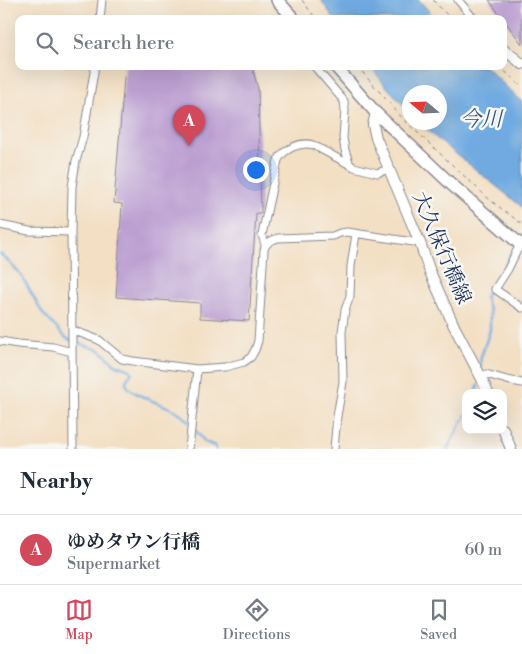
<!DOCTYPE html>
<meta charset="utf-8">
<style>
:root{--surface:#fff;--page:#f2f2f3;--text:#1f2937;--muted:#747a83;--line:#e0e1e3;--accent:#d1495b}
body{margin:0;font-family:"Libre Bodoni","Noto Serif JP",serif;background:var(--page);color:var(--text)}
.controls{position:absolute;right:15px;bottom:15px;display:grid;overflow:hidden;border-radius:10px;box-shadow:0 5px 20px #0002}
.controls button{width:45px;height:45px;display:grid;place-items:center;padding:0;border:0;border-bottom:1px solid var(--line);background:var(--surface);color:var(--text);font:25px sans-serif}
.compass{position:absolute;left:402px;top:85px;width:45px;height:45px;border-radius:50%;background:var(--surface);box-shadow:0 5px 20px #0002;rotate:289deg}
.you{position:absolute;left:255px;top:169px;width:18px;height:18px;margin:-12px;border:4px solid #fff;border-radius:50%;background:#1a73e8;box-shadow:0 0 0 8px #1a73e833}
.badge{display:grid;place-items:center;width:32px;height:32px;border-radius:50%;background:var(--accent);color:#fff;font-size:16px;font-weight:700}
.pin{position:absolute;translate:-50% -41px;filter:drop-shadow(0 1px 2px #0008)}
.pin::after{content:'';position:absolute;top:26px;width:18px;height:15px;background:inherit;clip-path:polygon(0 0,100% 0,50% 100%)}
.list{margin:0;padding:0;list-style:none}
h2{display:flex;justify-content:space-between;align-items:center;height:65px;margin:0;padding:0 20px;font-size:21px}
h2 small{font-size:16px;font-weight:400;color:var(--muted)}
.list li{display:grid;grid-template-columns:32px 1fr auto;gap:15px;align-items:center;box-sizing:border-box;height:70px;padding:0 20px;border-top:1px solid var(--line)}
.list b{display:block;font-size:19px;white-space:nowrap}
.list p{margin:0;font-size:16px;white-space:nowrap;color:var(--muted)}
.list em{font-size:16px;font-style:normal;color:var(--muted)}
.icon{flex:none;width:28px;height:28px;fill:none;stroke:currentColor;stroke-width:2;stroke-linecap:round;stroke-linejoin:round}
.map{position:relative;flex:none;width:522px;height:449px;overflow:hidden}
.search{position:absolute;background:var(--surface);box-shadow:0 5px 20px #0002;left:15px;right:15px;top:15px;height:55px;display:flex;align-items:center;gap:12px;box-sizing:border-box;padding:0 18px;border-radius:10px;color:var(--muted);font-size:19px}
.sheet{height:135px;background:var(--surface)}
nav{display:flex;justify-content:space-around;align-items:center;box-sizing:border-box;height:70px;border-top:1px solid var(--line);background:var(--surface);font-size:14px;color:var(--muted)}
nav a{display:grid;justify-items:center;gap:2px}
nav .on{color:var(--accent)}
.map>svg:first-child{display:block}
.water{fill:#6faae0;stroke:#456c9f}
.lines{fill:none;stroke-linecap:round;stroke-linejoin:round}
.stream{stroke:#6faae0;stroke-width:2.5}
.building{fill:#bb9fd1}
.street-casing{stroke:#878790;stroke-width:9}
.secondary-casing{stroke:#878790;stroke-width:12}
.primary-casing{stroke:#878790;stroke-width:14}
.path{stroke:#878790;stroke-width:1;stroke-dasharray:4 4;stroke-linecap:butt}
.street{stroke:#fff;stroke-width:7}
.secondary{stroke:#fff;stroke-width:10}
.primary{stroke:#fff;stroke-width:11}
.labels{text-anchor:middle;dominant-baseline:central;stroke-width:5;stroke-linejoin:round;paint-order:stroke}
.street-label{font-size:20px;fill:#1b2f5e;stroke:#f6f6f2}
.water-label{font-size:21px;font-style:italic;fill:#345485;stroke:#f6f6f2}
</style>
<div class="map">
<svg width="522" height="449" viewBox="0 0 522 449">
<rect width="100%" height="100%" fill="#f6f6f2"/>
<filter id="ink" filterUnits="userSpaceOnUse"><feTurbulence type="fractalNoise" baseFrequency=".02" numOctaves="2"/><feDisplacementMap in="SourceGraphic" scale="10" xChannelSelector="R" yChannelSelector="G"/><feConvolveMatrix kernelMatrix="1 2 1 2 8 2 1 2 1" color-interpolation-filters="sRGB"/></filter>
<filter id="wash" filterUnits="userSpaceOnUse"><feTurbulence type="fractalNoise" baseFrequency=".0096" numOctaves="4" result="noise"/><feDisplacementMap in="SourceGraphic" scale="20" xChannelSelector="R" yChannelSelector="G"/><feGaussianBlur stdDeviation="1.12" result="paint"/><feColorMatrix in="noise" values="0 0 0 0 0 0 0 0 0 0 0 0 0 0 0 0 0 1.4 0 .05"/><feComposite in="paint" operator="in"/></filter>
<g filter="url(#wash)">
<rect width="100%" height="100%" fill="#f3dfc3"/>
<path class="water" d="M321,0H419L436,19H334Z
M370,66H485L522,102V207L434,136L420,123L440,122V92H410L409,111L385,85Z"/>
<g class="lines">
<path class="stream" d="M0,254L7,260L21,275L43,314L66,338L77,343L100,350L115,364L130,370L132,372C131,375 126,379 126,382C125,393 162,404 170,408C177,411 184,416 189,422
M480,368L481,357L490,330V312L485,297L504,268L510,254
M476,393L478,385
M193,427L205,442L215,446L216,449
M447,449L466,415"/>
</g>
<g id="blocks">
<path class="building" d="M489,0H522V44L503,19Z
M125,66H252L258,89L261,213H256L249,321L200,318V303L116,297L122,204L114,203Z"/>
</g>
</g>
<g filter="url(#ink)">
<use href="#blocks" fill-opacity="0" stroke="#878790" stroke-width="1"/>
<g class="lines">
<g class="street-casing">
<path id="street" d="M458,0L474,19
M100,19L102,0
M503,47L510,54
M314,66L344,101L345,110L343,138L345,150L350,165
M0,225L29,231L71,232
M520,244L508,269L495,289L522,308
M265,245L262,235L278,160C284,149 301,141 313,145L354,167L377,173L389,169
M72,330L99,340L122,359L133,361L197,369L225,367L244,362L251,357L255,350L258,341L264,250C266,242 270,241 278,238L333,236L340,233L347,232L420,243
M0,341L18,344L53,347L72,352
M482,379L486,374L507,380L522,383
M73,449L71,232L72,187L76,161L83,137L95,66
M189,449L197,369
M334,449L337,416L343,382L342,332L345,310L350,296L351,266L356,234"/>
</g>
<g class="secondary-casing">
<path id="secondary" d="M510,54L522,64
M376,113L373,125L376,138L420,243L430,272L454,326L482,379L488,393
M503,429L511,449"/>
</g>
<g class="primary-casing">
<path id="primary" d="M277,0L294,19
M335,66L376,113L451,184L522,246"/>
</g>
<path class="path" d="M302,0L316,19
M433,0L451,19
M357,66L404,120L490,200L522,224
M499,66L522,87"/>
<use href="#street" class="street"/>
<use href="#secondary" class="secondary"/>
<use href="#primary" class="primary"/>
</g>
</g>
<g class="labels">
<g class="street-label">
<text transform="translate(441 248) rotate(67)">大久保行橋線</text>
</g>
<g class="water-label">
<text x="481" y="120">今川</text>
</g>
</g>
</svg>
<div class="controls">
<button><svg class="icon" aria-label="layers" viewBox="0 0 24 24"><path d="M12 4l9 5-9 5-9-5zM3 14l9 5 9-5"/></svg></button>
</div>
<svg class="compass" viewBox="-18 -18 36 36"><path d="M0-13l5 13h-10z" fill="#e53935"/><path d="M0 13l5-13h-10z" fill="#747a83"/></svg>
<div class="you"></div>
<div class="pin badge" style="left:189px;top:146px">A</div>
<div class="search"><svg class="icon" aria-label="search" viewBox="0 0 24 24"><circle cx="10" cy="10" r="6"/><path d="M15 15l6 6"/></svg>Search here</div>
</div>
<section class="sheet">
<h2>Nearby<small></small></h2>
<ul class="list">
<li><span class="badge">A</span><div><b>ゆめタウン行橋</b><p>Supermarket</p></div><em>60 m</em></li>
</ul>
</section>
<nav>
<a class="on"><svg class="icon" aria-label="map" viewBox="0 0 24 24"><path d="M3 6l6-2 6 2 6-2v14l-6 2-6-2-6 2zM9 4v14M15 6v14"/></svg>Map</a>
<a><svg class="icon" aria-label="directions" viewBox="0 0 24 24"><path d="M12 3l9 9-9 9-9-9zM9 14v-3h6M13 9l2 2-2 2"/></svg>Directions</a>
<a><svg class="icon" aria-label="saved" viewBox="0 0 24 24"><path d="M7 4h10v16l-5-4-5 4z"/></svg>Saved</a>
</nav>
